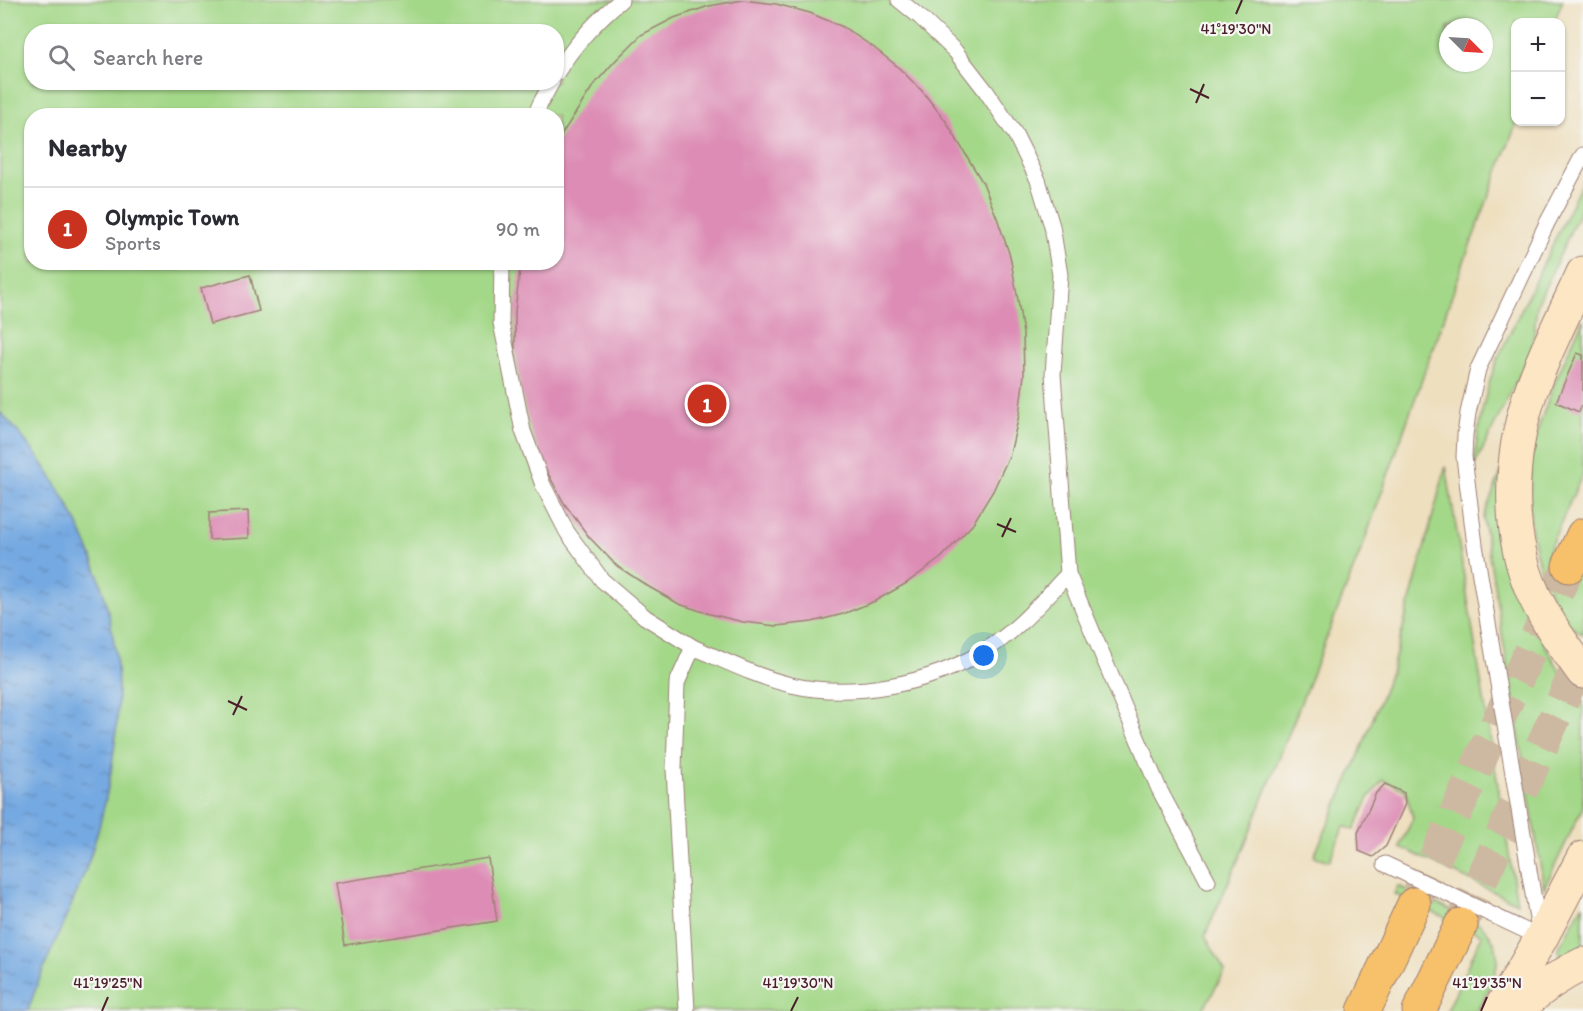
<!DOCTYPE html>
<meta charset="utf-8">
<style>
:root{--surface:#fff;--page:#f2f2f3;--text:#2b2b33;--muted:#7c7c81;--line:#e1e1e2;--accent:#c8321e}
body{margin:0;font-family:Itim,sans-serif;background:var(--page);color:var(--text)}
.controls{position:absolute;right:18px;top:18px;display:grid;overflow:hidden;border-radius:12px;box-shadow:0 2px 4px #0004}
.controls button{width:54px;height:54px;display:grid;place-items:center;padding:0;border:0;border-bottom:2px solid var(--line);background:var(--surface);color:var(--text);font:30px sans-serif}
.compass{position:absolute;left:1439px;top:18px;width:54px;height:54px;border-radius:50%;background:var(--surface);box-shadow:0 2px 4px #0004;rotate:114deg}
.you{position:absolute;left:984px;top:656px;width:21px;height:21px;margin:-15px;border:4px solid #fff;border-radius:50%;background:#1a73e8;box-shadow:0 0 0 9px #1a73e833}
.badge{display:grid;place-items:center;width:39px;height:39px;border-radius:50%;background:var(--accent);color:#fff;font-size:20px;font-weight:700}
.pin{position:absolute;translate:-50% -50%;border:3px solid #fff;box-shadow:0 2px 6px #0006}
.list{margin:0;padding:0;list-style:none}
h2{display:flex;justify-content:space-between;align-items:center;height:78px;margin:0;padding:0 24px;font-size:26px}
h2 small{font-size:20px;font-weight:400;color:var(--muted)}
.list li{display:grid;grid-template-columns:39px 1fr auto;gap:18px;align-items:center;box-sizing:border-box;height:84px;padding:0 24px;border-top:2px solid var(--line)}
.list b{display:block;font-size:22px;white-space:nowrap}
.list p{margin:0;font-size:20px;white-space:nowrap;color:var(--muted)}
.list em{font-size:20px;font-style:normal;color:var(--muted)}
.icon{flex:none;width:33px;height:33px;fill:none;stroke:currentColor;stroke-width:2;stroke-linecap:round;stroke-linejoin:round}
.map{position:relative;flex:none;width:1583px;height:1011px;overflow:hidden}
.search{position:absolute;background:var(--surface);box-shadow:0 2px 4px #0004;left:24px;top:24px;width:540px;height:66px;display:flex;align-items:center;gap:15px;box-sizing:border-box;padding:0 21px;border-radius:24px;color:var(--muted);font-size:22px}
.panel{position:absolute;background:var(--surface);box-shadow:0 2px 4px #0004;left:24px;top:108px;width:540px;height:162px;border-radius:24px}
.map>svg:first-child{display:block}
.green{fill:#a4d889;stroke:#777c5a;stroke-width:1.5;fill-rule:evenodd}
.water{fill:url(#water-ripples);stroke:#606486;stroke-width:1.5}
.building{fill:#dd8db5}
.lines{fill:none;stroke-linecap:round;stroke-linejoin:round}
.trunk-tunnel{stroke:#cdb9a1;stroke-width:33;stroke-dasharray:33 16;stroke-linecap:butt}
.service-casing{stroke:#9c7f75;stroke-width:17}
.secondary-casing{stroke:#9c7f75;stroke-width:35}
.trunk-casing{stroke:#9c7f75;stroke-width:35}
.service{stroke:#fff;stroke-width:15}
.secondary{stroke:#fce6c4;stroke-width:33}
.trunk{stroke:#f7c06b;stroke-width:33}
.ticks{fill:none;stroke:#4a1f2b;stroke-width:2}
.ticks-label{font-size:15px;text-anchor:middle;fill:#4a1f2b;stroke:#f6f6f2;stroke-width:4.5;stroke-linejoin:round;paint-order:stroke}
</style>
<div class="map">
<svg width="1583" height="1011" viewBox="0 0 1583 1011">
<defs>
<pattern id="water-ripples" width="26" height="14" patternUnits="userSpaceOnUse" patternTransform="scale(1.5)"><rect width="26" height="14" fill="#75a9e1"/><path d="M2 4q2-2 4 0t4 0M15 11q2-2 4 0t4 0" fill="none" stroke="#6289b7"/></pattern>
</defs>
<rect width="100%" height="100%" fill="#f6f6f2"/>
<filter id="ink" filterUnits="userSpaceOnUse"><feTurbulence type="fractalNoise" baseFrequency=".0167" numOctaves="2"/><feDisplacementMap in="SourceGraphic" scale="12" xChannelSelector="R" yChannelSelector="G"/><feConvolveMatrix kernelMatrix="1 2 1 2 8 2 1 2 1" color-interpolation-filters="sRGB"/></filter>
<filter id="wash" filterUnits="userSpaceOnUse"><feTurbulence type="fractalNoise" baseFrequency=".008" numOctaves="4" result="noise"/><feDisplacementMap in="SourceGraphic" scale="24" xChannelSelector="R" yChannelSelector="G"/><feGaussianBlur stdDeviation="1.35" result="paint"/><feColorMatrix in="noise" values="0 0 0 0 0 0 0 0 0 0 0 0 0 0 0 0 0 1.4 0 .05"/><feComposite in="paint" operator="in"/></filter>
<g filter="url(#wash)">
<rect width="100%" height="100%" fill="#eedfbf"/>
<path class="green" d="M0,0H1563L1554,22H1516V122H1517L1466,256L1363,545L1248,837L1205,936L1225,971L1202,1011H0ZM1448,27H1484V63H1448ZM32,32H556V82H32ZM32,116H556V262H32Z
M1583,181V204L1537,305L1532,349L1474,467C1477,429 1484,395 1497,360Z
M1583,319V473L1546,556L1583,573V634C1562,624 1557,608 1548,588C1527,543 1524,478 1538,430C1549,392 1567,355 1583,319Z
M1446,466L1517,903L1400,847L1413,818L1405,790L1383,780L1369,798L1354,830L1344,826L1329,861L1314,856L1357,760L1392,669Z
M1501,472L1533,625L1559,669L1583,703V807L1544,888L1483,518Z
M1398,886L1478,923C1512,949 1494,982 1477,1011H1447L1482,935L1394,894Z
M1583,904V947L1570,951L1560,958L1559,948Z"/>
<path class="water" d="M0,412C62,476 103,560 115,649C124,711 111,791 92,851C75,906 45,956 28,1011H0Z"/>
<g id="blocks">
<path class="building" d="M743,0L776,4L810,13L843,27L873,47L897,66L922,91L945,120L983,183L997,218L1010,256L1017,294L1023,334L1024,375L1019,415L1010,454L993,491L972,525L941,558L905,584L875,601L843,614L812,622L777,626L743,622L710,614L679,604L649,587L617,566L589,537L564,503L545,468L530,429L520,389L515,350V311L521,262H556V143L593,86L614,62L641,35L674,18L709,6Z
M250,275L259,311L210,324L201,288Z
M1577,353L1583,355V402L1579,412L1556,402Z
M248,511L249,538L209,540V513Z
M1385,784L1404,793L1405,804L1386,846L1373,857L1359,851L1358,833L1376,793Z
M488,858L497,921L345,945L335,883Z"/>
</g>
</g>
<g filter="url(#ink)">
<use href="#blocks" fill-opacity="0" stroke="#9c7f75" stroke-width="1.5"/>
<g class="lines">
<path class="trunk-tunnel" d="M1414,904L1569,566
M1461,925L1583,655"/>
<g class="service-casing">
<path id="service" d="M899,0L921,18L955,51L986,91L1015,134L1038,180L1052,226L1060,275L1053,374L1068,574
M556,74C573,46 596,21 621,0
M535,116L540,104L552,82
M502,262L501,323L523,431L543,485L567,532L602,580L645,617L693,647
M1385,864L1541,938
M1539,930L1475,545L1464,457L1465,435L1468,413L1478,369L1547,223L1583,155
M687,1011L674,768L677,683L693,647C725,661 757,677 791,685C852,699 931,684 984,651C1016,632 1042,601 1068,574L1159,789L1208,881"/>
</g>
<g class="secondary-casing">
<path id="secondary" d="M1583,273C1565,313 1544,352 1530,394C1509,457 1506,534 1534,595C1547,623 1565,647 1583,672
M1499,1011L1541,938L1583,858
M1517,1011C1536,991 1558,976 1583,964"/>
</g>
<g class="trunk-casing">
<path id="trunk" d="M1569,566L1583,535
M1364,1011L1414,904
M1419,1011L1461,925"/>
</g>
<use href="#service" class="service"/>
<use href="#secondary" class="secondary"/>
<use href="#trunk" class="trunk"/>
</g>
</g>
<path class="ticks" d="M1236,14L1242,0M1190,89L1209,98M1196,103L1204,84M997,524L1016,532M1002,537L1011,518M228,701L247,710M233,715L242,696M102,1011L108,997M791,1011L798,997M1481,1011L1487,997"/>
<g class="ticks-label">
<text x="1236" y="34">41°19'30"N</text>
<text x="108" y="988">41°19'25"N</text>
<text x="798" y="988">41°19'30"N</text>
<text x="1487" y="988">41°19'35"N</text>
</g>
</svg>
<div class="controls">
<button>+</button>
<button>−</button>
</div>
<svg class="compass" viewBox="-18 -18 36 36"><path d="M0-13l5 13h-10z" fill="#e53935"/><path d="M0 13l5-13h-10z" fill="#7c7c81"/></svg>
<div class="you"></div>
<div class="pin badge" style="left:707px;top:404px">1</div>
<div class="search"><svg class="icon" aria-label="search" viewBox="0 0 24 24"><circle cx="10" cy="10" r="6"/><path d="M15 15l6 6"/></svg>Search here</div>
<section class="panel">
<h2>Nearby<small></small></h2>
<ul class="list">
<li><span class="badge">1</span><div><b>Olympic Town</b><p>Sports</p></div><em>90 m</em></li>
</ul>
</section>
</div>
